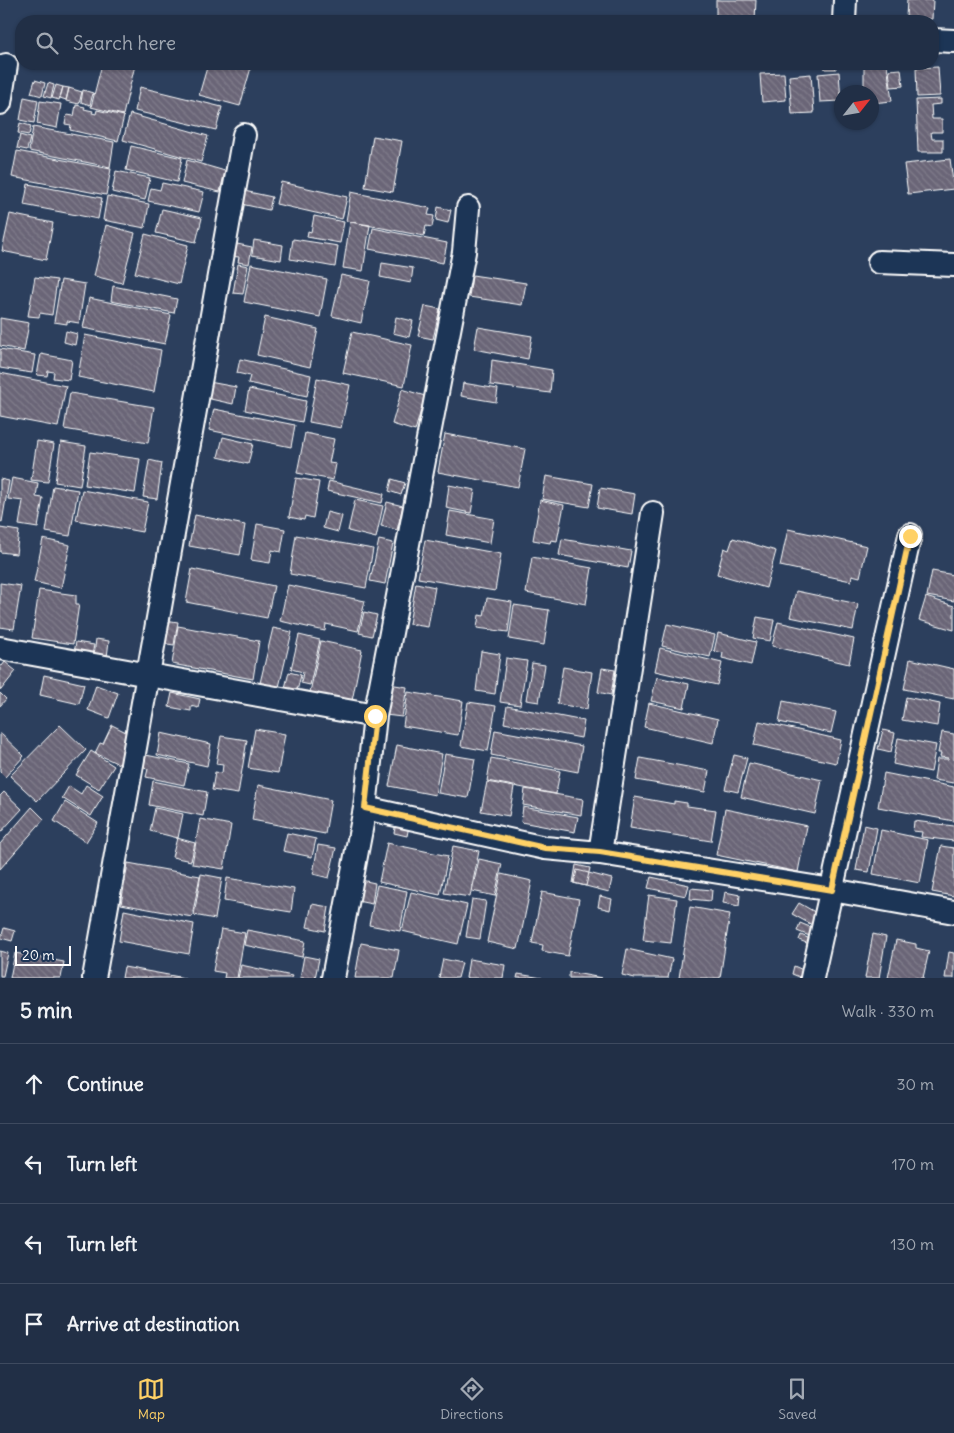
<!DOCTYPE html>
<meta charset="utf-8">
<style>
:root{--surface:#212f46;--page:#2d3b51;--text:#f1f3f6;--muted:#a2a9b3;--line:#3e4a5f;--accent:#ffd166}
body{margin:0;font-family:Delius,sans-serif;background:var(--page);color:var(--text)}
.compass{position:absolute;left:834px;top:85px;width:45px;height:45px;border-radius:50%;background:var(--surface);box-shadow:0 1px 4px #0004;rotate:59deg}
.scale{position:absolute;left:15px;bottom:12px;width:56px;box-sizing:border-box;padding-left:5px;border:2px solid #fff;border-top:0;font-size:14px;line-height:18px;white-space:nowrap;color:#fff;-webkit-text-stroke:4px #1d3557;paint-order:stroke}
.stop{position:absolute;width:15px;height:15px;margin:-11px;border:4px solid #ffd166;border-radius:50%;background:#fff}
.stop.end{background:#ffd166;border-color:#fff;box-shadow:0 1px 5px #0008}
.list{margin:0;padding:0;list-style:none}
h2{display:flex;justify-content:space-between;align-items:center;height:65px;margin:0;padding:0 20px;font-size:21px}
h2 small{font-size:16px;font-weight:400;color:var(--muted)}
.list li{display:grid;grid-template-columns:32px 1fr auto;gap:15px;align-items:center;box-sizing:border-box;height:80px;padding:0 20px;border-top:1px solid var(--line)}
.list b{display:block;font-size:19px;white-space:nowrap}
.list em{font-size:16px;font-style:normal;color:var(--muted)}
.icon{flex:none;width:28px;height:28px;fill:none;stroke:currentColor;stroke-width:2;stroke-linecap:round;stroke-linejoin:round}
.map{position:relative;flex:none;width:954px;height:978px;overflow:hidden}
.search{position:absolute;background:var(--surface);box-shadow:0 1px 4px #0004;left:15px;right:15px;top:15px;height:55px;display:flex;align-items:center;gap:12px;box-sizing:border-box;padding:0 18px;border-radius:20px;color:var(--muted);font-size:19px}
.sheet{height:385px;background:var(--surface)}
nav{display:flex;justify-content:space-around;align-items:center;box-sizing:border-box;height:70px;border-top:1px solid var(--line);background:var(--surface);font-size:14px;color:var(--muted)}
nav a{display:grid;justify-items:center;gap:2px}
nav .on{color:var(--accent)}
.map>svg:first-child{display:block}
.building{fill:url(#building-back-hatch);stroke:#fff}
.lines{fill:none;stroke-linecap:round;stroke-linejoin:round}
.minor-casing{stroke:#fff;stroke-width:26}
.minor{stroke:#1d3557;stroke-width:22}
.route{stroke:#ffd166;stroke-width:6}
</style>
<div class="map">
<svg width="954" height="978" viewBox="0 0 954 978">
<defs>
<pattern id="building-back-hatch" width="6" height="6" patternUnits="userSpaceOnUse" patternTransform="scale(1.25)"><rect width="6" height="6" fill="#6a6577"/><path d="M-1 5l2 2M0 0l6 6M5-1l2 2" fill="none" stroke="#807c8b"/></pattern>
</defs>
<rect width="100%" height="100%" fill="#2c3f5d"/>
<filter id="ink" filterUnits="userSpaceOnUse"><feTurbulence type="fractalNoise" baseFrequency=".02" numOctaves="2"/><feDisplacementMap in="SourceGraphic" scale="10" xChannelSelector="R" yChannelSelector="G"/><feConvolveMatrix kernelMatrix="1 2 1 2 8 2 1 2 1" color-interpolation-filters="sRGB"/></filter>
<g filter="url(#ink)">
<path class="building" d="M716,0H756L755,21H716Z
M907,0H933L932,19L906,17Z
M102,64H129L135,65L123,115L91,107Z
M208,64H252L240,106L199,95Z
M824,64H835L836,69H825Z
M864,64H887L892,101L872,103V92H864Z
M938,67L940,96L917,97L916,68Z
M901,69L903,86L891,87L889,70Z
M839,72L841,101L820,102L818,74Z
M784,73L786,100L762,102L760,74Z
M811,74L814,113L792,114L789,76Z
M35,80L45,83L42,96L31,93Z
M48,83L54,85L51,98L44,96Z
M56,85L63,87L59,100L52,98Z
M63,87L69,88L66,100L60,98Z
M140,87L222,107L216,130L135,111Z
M69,88L82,92L79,104L66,101Z
M83,90L93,93L90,105L81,102Z
M24,97L38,100L34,123L20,120Z
M941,99V104L931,105L932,119H942V132H931L932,139H943V152H918L916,100Z
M40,101L61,104L57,128L37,124Z
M76,105L85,107L84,109L93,111L92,113L96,114L97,110L124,116L118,141L70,130L71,125L65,124L67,115L74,116Z
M130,114L208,136L201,162L123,140Z
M20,123L31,126L29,135L18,133Z
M33,127L114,142L110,167L29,151Z
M20,135L30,138L27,150L17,148Z
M373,136L402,141L393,192L365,187Z
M131,146L182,158L177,182L126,170Z
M17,151L111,169L106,195L12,177Z
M950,159L954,189L908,194L904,164Z
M187,160L225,171L220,192L182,183Z
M116,171L150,178L145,200L112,192Z
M281,182L347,197L342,219L276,204Z
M162,183L204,192L199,212L148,201L151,188L160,190Z
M28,184L102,198L98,219L24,205Z
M244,191L272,197L269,210L241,204Z
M351,192L430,208L428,215L434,216L432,227L426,226L424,236L346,221Z
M107,196L149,204L145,228L103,220Z
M438,207L451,210L448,223L436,220Z
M162,209L202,218L196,242L156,233Z
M10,214L53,223L46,260L2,251Z
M314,216L344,222L340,243L307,237L308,231L311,232Z
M350,222L370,225L363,271L343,268Z
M106,225L135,233L122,283L94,276Z
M373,228L447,243L443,263L369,249Z
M145,234L188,245L179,284L135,273Z
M293,239L338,246L335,267L290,259Z
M254,240L283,245L281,260L252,255Z
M232,243L252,247L249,264L238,262L239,257L230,256Z
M382,263L413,268L411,283L380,277Z
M238,264L248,266L243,294L233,293Z
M251,264L327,279L320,317L244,302Z
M341,275L370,281L361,323L332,316Z
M472,275L526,283L522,305L469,297Z
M35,277L57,280L52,315L40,313L39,317L28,316Z
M61,280L85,284L79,323L67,321V324L54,322Z
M113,286L177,299L174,313L111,301Z
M89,298L171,315L165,344L83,328Z
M425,306L440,309L433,339L418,336Z
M265,317L318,329L310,367L257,355Z
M396,317L413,321L409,337L393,333Z
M0,318L29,323L24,351L0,346Z
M478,327L532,336L528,359L474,349Z
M66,331L77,334L75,345L64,342Z
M352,332L412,345L404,386L343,373Z
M85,335L161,350L154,392L78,377Z
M0,349L35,355L32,373L0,368Z
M41,354L72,360L69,380L53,378L54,372L48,371L47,376L37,375Z
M240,359L311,375L307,396L248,383L250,376L237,373Z
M492,360L552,370L550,393L490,385Z
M0,373L66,386L58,427L0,416Z
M317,378L350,385L341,428L309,422Z
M209,382L236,387L233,404L206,398Z
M463,383L498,389L496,402L461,396Z
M249,389L306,401L302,422L245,410Z
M402,389L425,396L415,431L392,424Z
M70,393L154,407L148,443L64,429Z
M214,409L295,425L291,447L209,430Z
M305,433L334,439L329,463L336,464L333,480L297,473Z
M445,434L525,449L518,487L438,472Z
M223,437L253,444L248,464L218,457Z
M37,441L54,444L48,482L31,480Z
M61,442L86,446L80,486L55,482Z
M90,452L140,459L135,493L85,485Z
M149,460L162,463L157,499L143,497Z
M546,476L593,484L589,507L542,499Z
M12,478L38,483L36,497L43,498L38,528L19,525L23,501L8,499Z
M296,478L319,482L313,518L305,516L304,520L289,517Z
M0,479L9,481L2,522L0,521Z
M392,479L405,483L401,495L389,491Z
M329,481L384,494L382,503L327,491Z
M449,485L475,490L471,513L446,508Z
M53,486L78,490L70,536L46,532Z
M600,488L635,494L632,514L597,508Z
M82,490L148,502L142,532L76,520Z
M355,500L383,506L376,538L348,531Z
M540,500L564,505L557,541L551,540L550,543L533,540Z
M387,502L403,506L397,530L381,526Z
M450,511L494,519L490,543L446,535Z
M327,512L342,516L338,532L323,528Z
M195,515L245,525L240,555L189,546Z
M257,524L285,529L281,552L272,550L270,563L251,560Z
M0,528L19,531L16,554L0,552Z
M788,529L867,546L860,577L852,575L851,581L780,566Z
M296,535L373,549L366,588L290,574Z
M733,538L776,551L766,588L717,574L724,548L729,550Z
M43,539L70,545L61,588L34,582Z
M562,539L631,551L628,568L559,555Z
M379,540L393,543L385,584L370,581Z
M425,540L501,554L495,591L418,578Z
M532,557L592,568L586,604L526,593Z
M192,569L274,586L267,618L186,602Z
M932,571L954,575V601L927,596Z
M0,583L21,586L14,629L0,627Z
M416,583L435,587L428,627L409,624Z
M288,585L365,601L358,631L326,624L325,631L280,621Z
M39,590L76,595V604H79L73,644L32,638Z
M796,591L858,604L853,630L790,617Z
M926,597L954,606V630L919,620Z
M487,598L512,602L508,632L477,628L479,615L484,616Z
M514,605L549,610L544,645L509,639Z
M364,612L377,615L372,636L359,633Z
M757,617L774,620L770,641L753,638Z
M165,620L178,622L174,645L161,643Z
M778,622L854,639L849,664L772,646Z
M667,624L715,635L710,657L662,646Z
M178,626L259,641L253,679L172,664Z
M273,628L292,632L279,687L260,683Z
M718,633L756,642L751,665L722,658L723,653L714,651Z
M299,635L320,640L310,685L301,683L303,672L291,669Z
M96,639L109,641L107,657L94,655Z
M321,641L362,650L352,701L310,692Z
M76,642L94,645L92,656L74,653Z
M660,648L722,663L717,685L655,671Z
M481,651L500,654L495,694L476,691Z
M506,658L527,661L520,705L500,702Z
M910,659L954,669V699L904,689Z
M5,662L16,671L1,690L0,689V665L2,666Z
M532,663L545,665L539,702L526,700Z
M563,667L592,672L587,709L557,704Z
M602,668L615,670L611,695L598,692Z
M289,672L301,675L296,695L284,692Z
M44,675L84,684L79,704L40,695Z
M657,677L689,684L684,708L651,701Z
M389,684L407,687L402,717L385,715Z
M96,685L118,693L109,718L88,710Z
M408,692L463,701L458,735L403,726Z
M0,693L6,699L0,706Z
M172,693L200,699L198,708L191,706V711L169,707Z
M906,697L940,704L937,726L902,720Z
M783,701L836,712L831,733L779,722Z
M468,702L496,706L488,751L461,746Z
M649,703L718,719L713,743L644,727Z
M507,706L584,721L581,738L504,723Z
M759,721L841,740L836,763L754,745Z
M60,725L86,750L37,801L10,776Z
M112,725L134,736L121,765L95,753L100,743L103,744Z
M255,729L285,734L278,773L248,768Z
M495,730L582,746L578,772L491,755Z
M883,730L895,733L891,752L878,749Z
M942,732L954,734V783L934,780L937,759H948V758L940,757L941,753H938Z
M0,733L24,756L5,777L0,772Z
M161,733L211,744L207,766L157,755Z
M221,736L247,740L238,794L212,790L215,772L222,773L223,765L216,764Z
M898,738L936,745L931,772L893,764Z
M397,745L442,754L435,795L389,786Z
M91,751L114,766L99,789L76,775Z
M445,754L475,759L468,798L438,793Z
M146,755L189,764L184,785L146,777L148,769L143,768Z
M734,755L747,758L738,792L725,789Z
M491,758L560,771L556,794L487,781Z
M640,758L709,771L705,792L636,780Z
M749,763L822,780L815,814L741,797Z
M884,773L954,787V821L878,807Z
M153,781L207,792L203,816L149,805Z
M487,782L514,787L509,816L481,811Z
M86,785L103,796L91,816L62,798L69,786L81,794Z
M258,785L331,800L325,834L252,820Z
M525,789L583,799L581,815L523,805Z
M4,792L22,809L0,833V796Z
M635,797L674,804V801L687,803V806L716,810L711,841L630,828Z
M65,802L98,823L86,842L54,821Z
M32,807L44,819L0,869V844Z
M523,807L578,817L575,832L521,822Z
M155,808L183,814L178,838L150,831Z
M725,809L807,826L798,872L716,855Z
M200,819L231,825L224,869L192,864Z
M914,821L954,826V841L921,837L922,832L913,831Z
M396,823L409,826L407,836L394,833Z
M864,825L877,828L869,872L856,870Z
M881,830L928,840L920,883L873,874Z
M287,833L316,839L312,857L283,851Z
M177,838L195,843L191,861L172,857Z
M387,843L448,856L440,895L379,882Z
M318,845L336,848L329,878L313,874Z
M453,846L479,851L470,897L444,893Z
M941,846L954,848V896L932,892Z
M479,859L502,864L495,896L472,891Z
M128,863L200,876L192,917L121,904Z
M576,865L590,868L586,886L573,883Z
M577,870L612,879L609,892L574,883Z
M201,874L222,878L215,919L194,915Z
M501,874L532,881L518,949L487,942Z
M651,877L689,885L686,896L648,888Z
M227,878L294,889L291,912L224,901Z
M361,880L375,883L372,904L357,901Z
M377,885L407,891L400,931L369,925Z
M691,888L712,890L711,901L690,899Z
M411,892L467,905L458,944L402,931Z
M542,892L579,899L568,956L542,951L543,945L532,943Z
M725,892L740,895L739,906L723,903Z
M649,895L677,899L671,943L643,940Z
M600,896L612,899L610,910L598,907Z
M472,899L486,901L480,939L466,937Z
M799,903L820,915L814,926L792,914Z
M312,904L329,907L325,931L307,927Z
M690,907L730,914L720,978H679Z
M124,910L194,924L189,954L119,941Z
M800,923L815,929L812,937L797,931Z
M4,928L15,931L12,941L1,938Z
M221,929L245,933L237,978H224L225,973L213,971Z
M247,930L305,941L302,957L244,945Z
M873,934L886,937L879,978H865Z
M801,935L810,939L809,944L799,940Z
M896,940L916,944V948L929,951L923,978H888Z
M361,943L399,950L394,978H355Z
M627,949L672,959L668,978H635L622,975Z
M0,951L8,953L3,976H0Z
M949,952L954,953V978H945Z
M15,953L64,962L61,978H10Z
M304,956L319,959L315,978H300Z
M443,959L462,963L458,978H439Z
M469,959L505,965L503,978H466Z
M241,965L292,976L291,978H238Z
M794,966L805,971L802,978L792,974Z
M124,967L185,978H122Z
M569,972L602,978H569Z
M518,974L542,978H517Z"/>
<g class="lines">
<g class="minor-casing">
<path id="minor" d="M844,21L845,0
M933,40L954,41
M0,103L6,65
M879,262L954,265
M0,648L375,716L365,808L333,978
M375,716L464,252L468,208
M365,808L545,848L600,853L832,890L954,912
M600,853L653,513
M94,978L244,135
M812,978L910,535"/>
</g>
<use href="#minor" class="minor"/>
</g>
</g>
<g class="lines" filter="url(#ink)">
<path class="route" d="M375,716L365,808L545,848L600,852L832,890L910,536"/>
</g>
</svg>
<svg class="compass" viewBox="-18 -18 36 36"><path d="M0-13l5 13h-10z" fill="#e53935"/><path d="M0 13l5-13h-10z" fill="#a2a9b3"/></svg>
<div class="scale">20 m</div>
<div class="stop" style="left:375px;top:716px"></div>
<div class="stop end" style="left:910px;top:536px"></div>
<div class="search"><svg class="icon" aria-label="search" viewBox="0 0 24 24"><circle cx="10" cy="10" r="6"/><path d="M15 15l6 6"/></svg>Search here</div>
</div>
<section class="sheet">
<h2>5 min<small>Walk · 330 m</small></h2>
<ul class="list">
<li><svg class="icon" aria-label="ahead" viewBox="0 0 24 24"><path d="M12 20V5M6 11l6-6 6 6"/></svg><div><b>Continue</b></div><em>30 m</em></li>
<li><svg class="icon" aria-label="left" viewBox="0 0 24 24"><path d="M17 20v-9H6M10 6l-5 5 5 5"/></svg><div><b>Turn left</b></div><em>170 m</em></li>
<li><svg class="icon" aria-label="left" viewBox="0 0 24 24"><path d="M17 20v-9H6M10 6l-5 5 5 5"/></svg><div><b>Turn left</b></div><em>130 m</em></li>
<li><svg class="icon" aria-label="arrive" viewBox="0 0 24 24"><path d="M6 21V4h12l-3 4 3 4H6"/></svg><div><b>Arrive at destination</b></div></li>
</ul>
</section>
<nav>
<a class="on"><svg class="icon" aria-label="map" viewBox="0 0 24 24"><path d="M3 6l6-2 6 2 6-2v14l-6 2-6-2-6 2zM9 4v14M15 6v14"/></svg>Map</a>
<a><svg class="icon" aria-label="directions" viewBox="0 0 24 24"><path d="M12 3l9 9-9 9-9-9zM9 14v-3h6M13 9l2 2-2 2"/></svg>Directions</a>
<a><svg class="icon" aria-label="saved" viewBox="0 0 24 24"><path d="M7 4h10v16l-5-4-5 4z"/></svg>Saved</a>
</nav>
